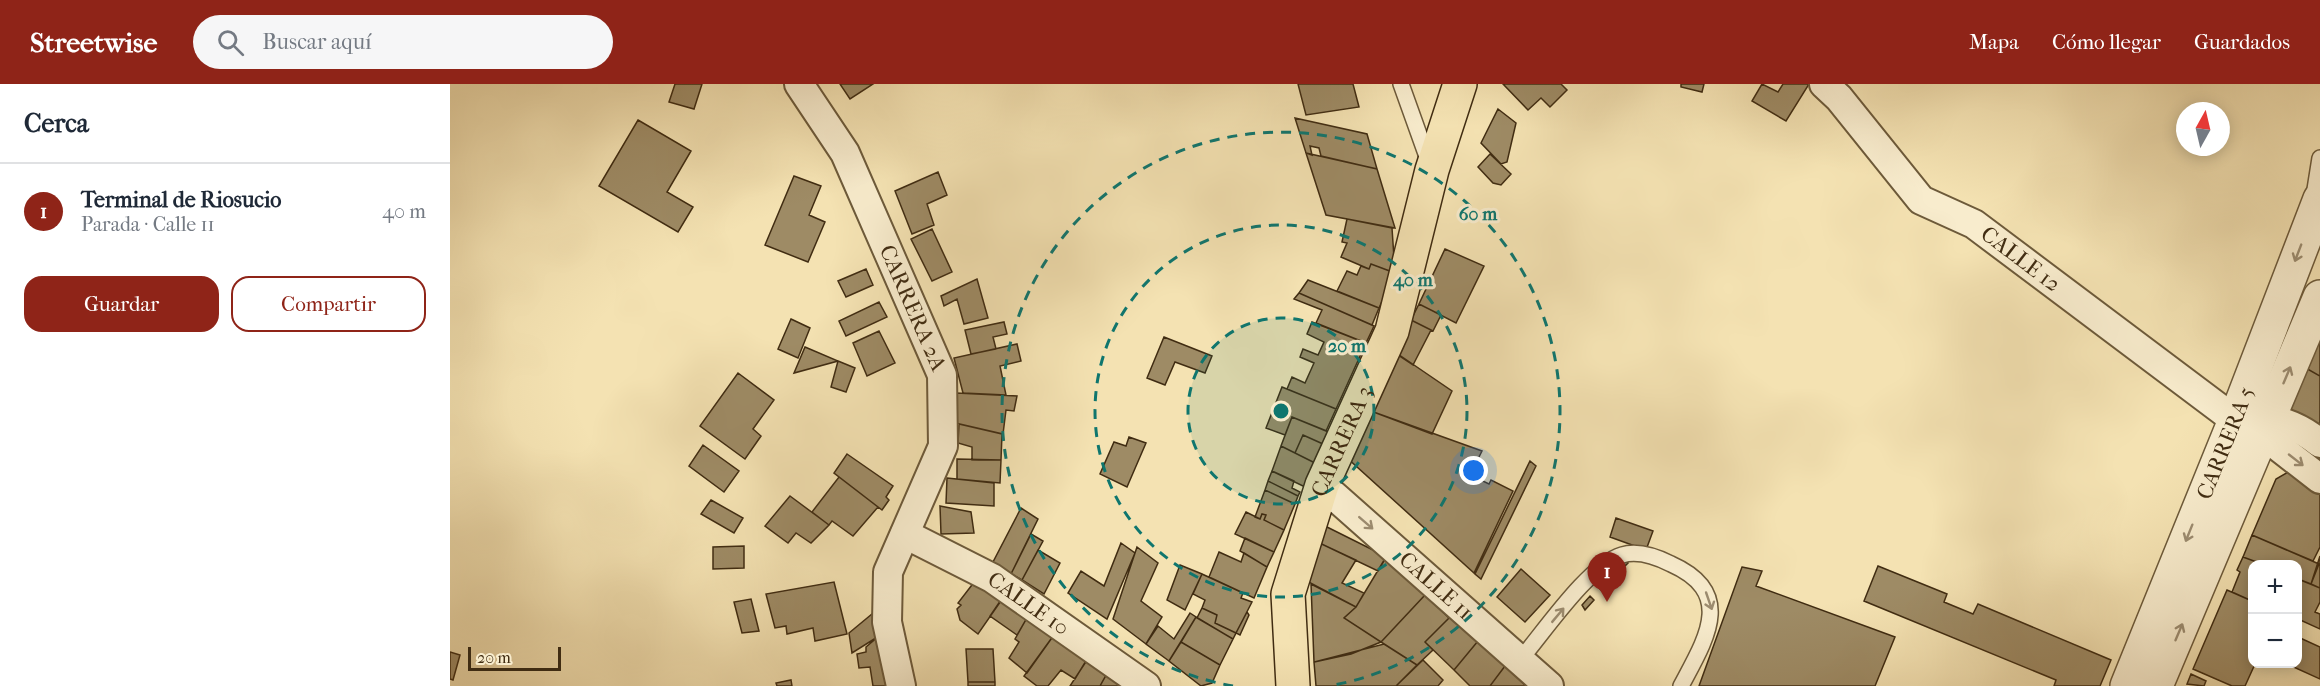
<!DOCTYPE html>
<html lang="es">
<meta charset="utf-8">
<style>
:root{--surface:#fff;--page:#f6f6f7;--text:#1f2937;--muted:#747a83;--line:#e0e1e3;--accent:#8f2418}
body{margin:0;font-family:"IM FELL French Canon",serif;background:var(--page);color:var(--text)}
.controls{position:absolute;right:18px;bottom:18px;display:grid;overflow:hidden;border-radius:12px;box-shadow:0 3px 15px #0003}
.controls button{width:54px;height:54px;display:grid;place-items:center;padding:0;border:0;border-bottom:2px solid var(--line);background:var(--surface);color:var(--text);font:30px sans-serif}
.compass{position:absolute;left:1726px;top:18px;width:54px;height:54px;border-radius:50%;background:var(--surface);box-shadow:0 3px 15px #0003;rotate:8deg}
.scale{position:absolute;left:18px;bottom:15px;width:93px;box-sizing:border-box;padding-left:6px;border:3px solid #402c12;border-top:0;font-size:16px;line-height:21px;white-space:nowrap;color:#402c12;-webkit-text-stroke:4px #f8eccd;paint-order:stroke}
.you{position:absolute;left:1024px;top:387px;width:21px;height:21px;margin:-15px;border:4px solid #fff;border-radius:50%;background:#1a73e8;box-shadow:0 0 0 9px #1a73e833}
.badge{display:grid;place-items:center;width:39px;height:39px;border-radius:50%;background:var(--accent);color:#fff;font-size:20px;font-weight:700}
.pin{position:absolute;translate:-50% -50px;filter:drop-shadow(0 2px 3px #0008)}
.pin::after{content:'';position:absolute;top:32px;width:21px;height:18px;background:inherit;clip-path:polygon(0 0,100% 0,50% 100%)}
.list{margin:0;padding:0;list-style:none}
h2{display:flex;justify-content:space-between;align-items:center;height:78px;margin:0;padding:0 24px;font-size:26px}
h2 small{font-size:20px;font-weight:400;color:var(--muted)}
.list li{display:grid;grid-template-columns:39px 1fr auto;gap:18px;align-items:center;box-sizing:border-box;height:96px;padding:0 24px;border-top:2px solid var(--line)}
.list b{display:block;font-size:22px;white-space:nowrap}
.list p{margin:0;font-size:20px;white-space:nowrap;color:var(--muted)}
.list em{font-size:20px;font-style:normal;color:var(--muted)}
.actions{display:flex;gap:12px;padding:18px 24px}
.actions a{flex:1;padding:14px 0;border:2px solid var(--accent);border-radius:18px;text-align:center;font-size:21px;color:var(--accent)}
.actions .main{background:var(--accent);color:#fff}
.icon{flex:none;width:33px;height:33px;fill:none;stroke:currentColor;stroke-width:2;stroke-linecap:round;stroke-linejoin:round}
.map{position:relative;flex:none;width:1870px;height:602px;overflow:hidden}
header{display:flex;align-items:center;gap:36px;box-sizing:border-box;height:84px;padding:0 30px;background:var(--accent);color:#fff}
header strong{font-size:28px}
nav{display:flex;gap:33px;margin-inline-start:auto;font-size:21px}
.search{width:420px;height:54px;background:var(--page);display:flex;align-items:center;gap:15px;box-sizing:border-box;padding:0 21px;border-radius:33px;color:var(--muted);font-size:22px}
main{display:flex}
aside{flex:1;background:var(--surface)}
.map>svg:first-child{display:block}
.building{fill:#9e8b65;stroke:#402c12;stroke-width:1.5}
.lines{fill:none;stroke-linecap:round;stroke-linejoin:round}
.service-casing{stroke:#6d5a3a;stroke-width:18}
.minor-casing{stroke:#6d5a3a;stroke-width:32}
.tertiary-casing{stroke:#6d5a3a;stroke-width:36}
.primary-casing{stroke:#402c12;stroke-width:36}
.service{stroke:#f8eccd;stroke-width:15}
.minor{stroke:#f8eccd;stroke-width:28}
.tertiary{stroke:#f8eccd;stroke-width:33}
.primary{stroke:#f4e2b2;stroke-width:33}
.oneway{stroke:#9c8c70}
.ring{fill:none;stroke:#0f766e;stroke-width:3;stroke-dasharray:10 8}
.labels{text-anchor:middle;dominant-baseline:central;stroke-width:6;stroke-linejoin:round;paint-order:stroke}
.street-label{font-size:22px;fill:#402c12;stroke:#f8eccd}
.centre{fill:#0f766e;stroke:#f8eccd;stroke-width:3}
.ring-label{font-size:18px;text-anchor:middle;font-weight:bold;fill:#0f766e;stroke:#f8eccd;stroke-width:6;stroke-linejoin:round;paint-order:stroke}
</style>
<header>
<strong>Streetwise</strong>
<div class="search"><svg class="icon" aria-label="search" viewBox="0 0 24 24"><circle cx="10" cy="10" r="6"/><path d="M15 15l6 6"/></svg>Buscar aquí</div>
<nav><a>Mapa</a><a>Cómo llegar</a><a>Guardados</a></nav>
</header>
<main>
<aside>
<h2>Cerca<small></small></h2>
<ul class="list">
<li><span class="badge">1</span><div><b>Terminal de Riosucio</b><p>Parada · Calle 11</p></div><em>40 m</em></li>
</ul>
<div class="actions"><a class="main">Guardar</a><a>Compartir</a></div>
</aside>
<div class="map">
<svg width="1870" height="602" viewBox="0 0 1870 602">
<rect width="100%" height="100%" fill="#f4e2b2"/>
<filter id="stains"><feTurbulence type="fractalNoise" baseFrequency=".00333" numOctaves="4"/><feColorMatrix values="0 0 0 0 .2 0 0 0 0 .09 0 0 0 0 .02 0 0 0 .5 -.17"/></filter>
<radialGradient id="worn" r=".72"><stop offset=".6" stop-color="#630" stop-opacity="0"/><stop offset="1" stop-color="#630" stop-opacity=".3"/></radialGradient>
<path class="building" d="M225,0H252L244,25L219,18Z
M390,0H423L400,15Z
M848,0H903L909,23L856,31Z
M1053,0H1111L1117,6L1100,23L1091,14L1078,26Z
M1231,0H1254L1252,8L1231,3Z
M1312,0L1328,8L1333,0H1359L1336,37L1302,17Z
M1048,25L1066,39L1057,78L1051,80L1031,59Z
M845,34L917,50L927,85L871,72L869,64L860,62L862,71L856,69Z
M188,36L241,67L217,108L243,123L228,148L149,102Z
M856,69L927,85L945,144L876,131Z
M1040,70L1061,90L1051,101L1043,99L1028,83Z
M488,88L497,111L477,120L484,141L462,150L445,107Z
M344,92L371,102L359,131L375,138L358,178L315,161Z
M897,135L942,144L945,189L921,180L919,185L891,173L897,159L892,158Z
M482,145L502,188L482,197L461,155Z
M995,165L1034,182L1006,239L969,220Z
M921,180L945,189L929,224L887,207L897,187L907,191L911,182L919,185Z
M416,185L423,201L396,213L388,197Z
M527,195L538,234L514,240L507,215L494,222L491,212Z
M858,196L929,224L922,241L849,209Z
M849,209L924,242L916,259L866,239L872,226L844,215Z
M429,218L437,233L396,252L389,237Z
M969,220L991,231L983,247L961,236Z
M341,235L360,244L348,274L328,265Z
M961,236L981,246L963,281L945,269Z
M554,238L557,250L543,253L546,265L521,270L515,246Z
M862,238L916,259L886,325L837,305L842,293L855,299L864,279L850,273L853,265L868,271L874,258L857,250Z
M429,247L445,279L417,292L403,259Z
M714,253L762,272L755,289L725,278L715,301L697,294Z
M1870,255V292L1854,283Z
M567,260L571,277L550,282L556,311L513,309L504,274Z
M355,263L388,277L344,289Z
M942,266L1002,307L982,350L913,324Z
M388,277L405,284L396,308L381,303Z
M1854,283L1870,292V345L1843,330L1838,319Z
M288,289L324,316L303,345L311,352L295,375L250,342Z
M832,303L886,325L876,347L842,333L835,351L816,344Z
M506,309L567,312L564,327L556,326L553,350L501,338Z
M918,326L1032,367L1020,391L1039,400L1041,396L1063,407L1024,489L895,372Z
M842,333L879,348L873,360L853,351L845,369L831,362Z
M509,340L552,350L551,376H522V363L508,359Z
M853,351L873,360L865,379L845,369Z
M679,353L696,359L677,403L650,390L664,358L676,362Z
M253,361L289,387L274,408L239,382Z
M831,362L865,379L855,403L822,387Z
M397,370L443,402L436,413L439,416L432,426L384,389Z
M507,375L551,376L550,399L507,395Z
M1080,377L1086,382L1031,495L1025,490Z
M822,387L844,397L842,404L850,408L848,412L818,397Z
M1840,387L1870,411V463L1863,477L1802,451L1826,395Z
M389,393L428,423L403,452L382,437L379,441L362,428Z
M497,394L544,399V422L496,419Z
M818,397L848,412L845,420L815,406Z
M815,406L845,420L834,446L814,436L816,431L812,430L810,435L805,433Z
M340,412L379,441L361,459L346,449L338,459L315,442Z
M261,416L293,434L284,449L251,430Z
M490,422L521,428L524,449L491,450Z
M571,424L588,435L561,490L543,478Z
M796,428L810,435L812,430L816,431L814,436L834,446L824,468L785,450Z
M1166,434L1203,447L1196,466L1160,453Z
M871,440L927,468L938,470L928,487L863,456Z
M581,450L593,457L572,496L561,490Z
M1802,451L1869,480L1861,500L1848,495V480H1812L1793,473Z
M795,454L824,468L817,483L790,467Z
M863,456L906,476L892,499L914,509L906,523L849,493Z
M671,459L685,469L657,535L618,509L631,487L654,502Z
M294,462V484L263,485V463Z
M687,463L708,479L691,517L712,533L696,560L663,535Z
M588,466L610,479L594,510L572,496Z
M769,468L791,478L794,469L817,483L804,514L759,493Z
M1870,472V504L1861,500Z
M936,473L975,511L931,558L894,534L906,523Z
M1793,473L1812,480H1802V517L1782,508L1790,488L1787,486Z
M1174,475L1178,479L1169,488L1165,485Z
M730,481L752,490L735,526L717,516Z
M1428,482L1497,510L1494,518L1523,530L1528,520L1661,576L1650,602H1604L1606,596L1414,517Z
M1292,483L1312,487L1306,502L1445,553L1425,602H1249Z
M1071,485L1100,511L1075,538L1047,513Z
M752,490L793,509L791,514L802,518L786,549L765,539L767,531L752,524L755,516L743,510Z
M1157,494L1161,498L1152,507L1148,503Z
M1848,495L1870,504V518L1865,528L1870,530V545L1848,535Z
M525,497L555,511L528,550L510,536L507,525L511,521L508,519Z
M384,498L397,550L365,557L363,544L337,550L336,542L325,544L316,510Z
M861,500L906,523L894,534L931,558L901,570L864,578Z
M1777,506L1802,517V580H1805L1795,602H1782L1743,585Z
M557,507L582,525L567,551L540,532Z
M975,511L999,534L975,558L983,566L967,581L931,558Z
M1140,512L1144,516L1135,526L1132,521Z
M301,515L309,547L292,549L284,518Z
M752,524L767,531L765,539L786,549L783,555L747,534Z
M428,525L429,552L402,569L399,549Z
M582,525L609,544L577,589L559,574L569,558L565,555Z
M797,528L799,531L790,551L786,549Z
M740,529L746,533L719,577L696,560L708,542L724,555Z
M1002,531L1028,557L1004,586L975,558Z
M746,533L783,555L770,581L731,558Z
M606,548L639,572L625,595L611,586L598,602H587L574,592Z
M429,552L440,602H423L420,583L409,584L407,570L416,568V563Z
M1848,553L1870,563V595L1837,580H1848Z
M1028,557L1055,582L1040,602H1020L1004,586Z
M731,558L770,581L762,599L751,602L719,577Z
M934,560L967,581L946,602H866L864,578Z
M516,565H543L545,598H518Z
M0,568L10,571L3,596L0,595Z
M641,570L659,586L650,602H620Z
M973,576L993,596L988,602H946Z
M1055,582L1076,602H1040Z
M659,586L679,602H650Z
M1741,590L1756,597L1754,602L1737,600Z
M341,596L342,602H327L326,599Z
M518,598H545V602H518Z"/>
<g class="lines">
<g class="service-casing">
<path id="service" d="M951,0L980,81
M1863,118L1870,74
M1070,576C1094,548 1139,481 1172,471C1188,466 1207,473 1221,480C1286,509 1256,555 1231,602"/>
</g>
<g class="minor-casing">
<g id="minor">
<path id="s1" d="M349,0L395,69L492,291L493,362L438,488L437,538L451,602"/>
<path id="s2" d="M1374,0L1389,14L1471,116L1524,140L1785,336L1812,350L1870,395"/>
<path d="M1796,335C1826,333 1847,341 1870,359"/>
<path id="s3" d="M872,401L1099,602"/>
<path id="s4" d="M455,450L542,494L696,602"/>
</g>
</g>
<g class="tertiary-casing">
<g id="tertiary">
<path id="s5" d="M1677,602L1785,336L1870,115"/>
<path d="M1706,602L1870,213"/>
</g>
</g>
<g class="primary-casing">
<g id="primary">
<path id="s6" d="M843,602L838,510L872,401L942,247L982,86L1010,0"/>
</g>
</g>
<use href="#service" class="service"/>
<use href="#minor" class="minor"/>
<use href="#tertiary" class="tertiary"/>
<use href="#primary" class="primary"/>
</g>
<defs><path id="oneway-shaft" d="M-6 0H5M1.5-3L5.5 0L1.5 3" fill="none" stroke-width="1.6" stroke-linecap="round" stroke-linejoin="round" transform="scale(1.5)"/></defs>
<g class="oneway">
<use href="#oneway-shaft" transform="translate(1848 169) rotate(111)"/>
<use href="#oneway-shaft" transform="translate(1837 291) rotate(-67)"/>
<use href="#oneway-shaft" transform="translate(1846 376) rotate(38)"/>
<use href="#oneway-shaft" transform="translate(916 439) rotate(41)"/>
<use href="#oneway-shaft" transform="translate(1739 449) rotate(112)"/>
<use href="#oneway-shaft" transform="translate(1259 517) rotate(71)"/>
<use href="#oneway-shaft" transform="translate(1108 531) rotate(-50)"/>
<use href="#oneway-shaft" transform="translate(1729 548) rotate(-67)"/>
</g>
<circle cx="831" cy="327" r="93" fill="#0f766e" fill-opacity=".12"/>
<g class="ring">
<circle cx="831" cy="327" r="93"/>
<circle cx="831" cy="327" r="186"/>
<path d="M783 602A279 279 0 1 1 879 602"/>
</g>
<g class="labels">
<g class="street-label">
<text stroke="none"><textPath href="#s2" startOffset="268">CALLE 12</textPath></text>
<text stroke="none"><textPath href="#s1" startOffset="252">CARRERA 2A</textPath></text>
<text stroke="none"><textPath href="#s6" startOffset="254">CARRERA 3</textPath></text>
<text stroke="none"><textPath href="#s5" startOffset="262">CARRERA 5</textPath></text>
<text stroke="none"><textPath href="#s3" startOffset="152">CALLE 11</textPath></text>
<text stroke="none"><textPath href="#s4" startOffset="142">CALLE 10</textPath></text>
</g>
</g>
<circle cx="831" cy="327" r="9" class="centre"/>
<g class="ring-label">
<text x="1028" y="136">60 m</text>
<text x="963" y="202">40 m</text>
<text x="897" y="268">20 m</text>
</g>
<rect width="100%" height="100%" filter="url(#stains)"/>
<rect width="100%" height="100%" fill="url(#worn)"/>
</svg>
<div class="controls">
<button>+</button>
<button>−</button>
</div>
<svg class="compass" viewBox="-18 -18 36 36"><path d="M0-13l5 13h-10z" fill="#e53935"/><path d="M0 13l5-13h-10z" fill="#747a83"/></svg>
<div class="scale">20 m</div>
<div class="you"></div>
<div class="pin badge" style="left:1157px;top:518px">1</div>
</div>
</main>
